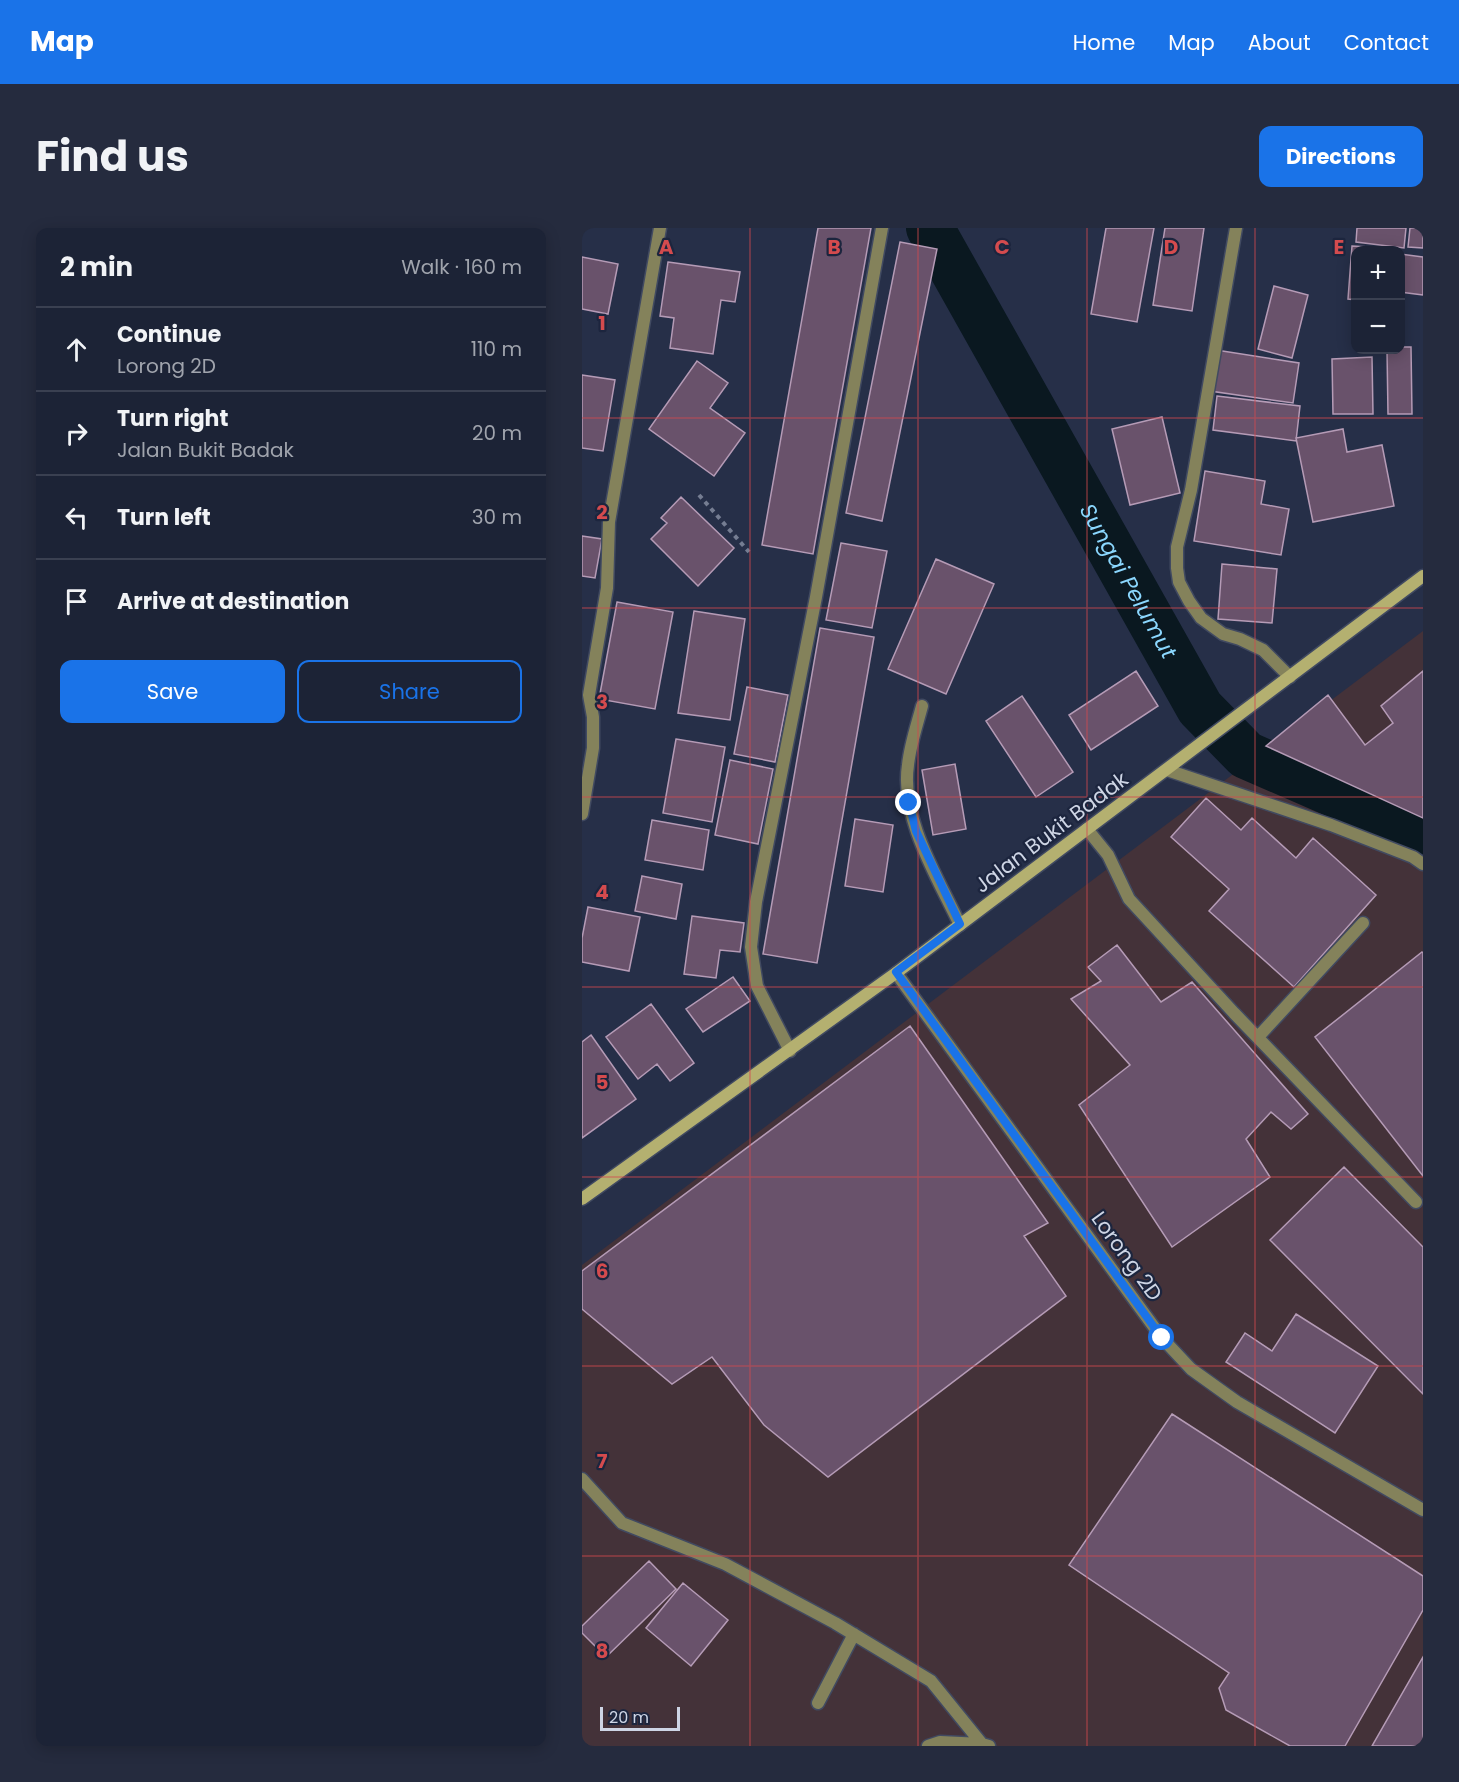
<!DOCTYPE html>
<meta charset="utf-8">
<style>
:root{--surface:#1c2336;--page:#252b3e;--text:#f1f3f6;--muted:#a0a4ad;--line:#3a4051;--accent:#1a73e8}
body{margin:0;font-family:Poppins,sans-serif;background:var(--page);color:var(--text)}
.controls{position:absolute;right:18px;top:18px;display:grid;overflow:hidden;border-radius:12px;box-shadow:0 3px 15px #0003}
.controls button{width:54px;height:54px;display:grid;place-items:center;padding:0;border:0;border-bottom:2px solid var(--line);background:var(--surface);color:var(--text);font:30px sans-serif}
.scale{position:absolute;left:18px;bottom:15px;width:80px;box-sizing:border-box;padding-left:6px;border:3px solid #ced5e5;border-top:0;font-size:16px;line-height:21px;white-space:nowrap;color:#ced5e5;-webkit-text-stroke:4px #1c253e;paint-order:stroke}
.stop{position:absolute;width:18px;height:18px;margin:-14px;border:4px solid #1a73e8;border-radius:50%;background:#fff}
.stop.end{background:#1a73e8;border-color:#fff;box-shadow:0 2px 6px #0008}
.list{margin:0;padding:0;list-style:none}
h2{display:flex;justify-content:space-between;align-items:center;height:78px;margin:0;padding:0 24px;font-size:26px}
h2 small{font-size:20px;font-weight:400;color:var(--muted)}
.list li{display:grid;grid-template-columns:39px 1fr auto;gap:18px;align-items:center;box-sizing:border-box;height:84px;padding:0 24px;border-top:2px solid var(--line)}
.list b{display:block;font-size:22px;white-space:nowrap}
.list p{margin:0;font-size:20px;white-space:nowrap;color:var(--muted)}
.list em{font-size:20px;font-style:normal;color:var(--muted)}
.actions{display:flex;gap:12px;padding:18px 24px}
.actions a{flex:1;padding:14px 0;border:2px solid var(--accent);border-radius:12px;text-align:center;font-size:21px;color:var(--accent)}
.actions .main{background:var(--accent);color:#fff}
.icon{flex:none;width:33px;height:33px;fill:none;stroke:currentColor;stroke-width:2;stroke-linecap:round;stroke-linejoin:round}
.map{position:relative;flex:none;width:841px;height:1518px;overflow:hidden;border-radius:12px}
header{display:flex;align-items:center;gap:36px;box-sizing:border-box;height:84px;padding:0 30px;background:var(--accent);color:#fff}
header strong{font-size:28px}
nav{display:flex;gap:33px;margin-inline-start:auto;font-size:21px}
.intro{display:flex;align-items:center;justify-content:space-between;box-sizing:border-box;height:144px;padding:0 36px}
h1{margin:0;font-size:42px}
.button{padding:15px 27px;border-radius:12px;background:var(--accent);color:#fff;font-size:21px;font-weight:700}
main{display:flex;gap:36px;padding:0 36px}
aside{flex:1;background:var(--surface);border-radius:12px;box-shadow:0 3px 15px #0003}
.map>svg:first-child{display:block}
.industrial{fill:#443239}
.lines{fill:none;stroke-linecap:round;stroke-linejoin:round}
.river{stroke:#0a1820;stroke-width:48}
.building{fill:#69526b;stroke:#b59bb6;stroke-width:1.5}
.lane-casing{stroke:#414a61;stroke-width:15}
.street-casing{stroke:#414a61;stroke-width:15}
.secondary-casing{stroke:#414a61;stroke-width:15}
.path{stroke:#757d92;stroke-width:4;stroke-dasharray:4.5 4.5;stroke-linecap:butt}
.lane{stroke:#84825b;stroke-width:12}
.street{stroke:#84825b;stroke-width:12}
.secondary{stroke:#b4b070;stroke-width:12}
.route{stroke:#1a73e8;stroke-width:8}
.grid{fill:none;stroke:#d44b4e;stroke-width:1.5;stroke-opacity:0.55}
.labels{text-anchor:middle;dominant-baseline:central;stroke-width:4.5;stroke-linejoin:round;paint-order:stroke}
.street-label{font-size:21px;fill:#ced5e5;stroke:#1c253e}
.water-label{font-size:22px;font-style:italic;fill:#8bd7fe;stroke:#1c253e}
.grid-label{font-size:20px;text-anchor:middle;font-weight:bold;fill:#d44b4e;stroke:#1c253e;stroke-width:4.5;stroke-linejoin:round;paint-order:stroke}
</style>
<header>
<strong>Map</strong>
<nav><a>Home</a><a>Map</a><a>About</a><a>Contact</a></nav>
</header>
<div class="intro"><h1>Find us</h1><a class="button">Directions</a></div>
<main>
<aside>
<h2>2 min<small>Walk · 160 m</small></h2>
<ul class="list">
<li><svg class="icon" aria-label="ahead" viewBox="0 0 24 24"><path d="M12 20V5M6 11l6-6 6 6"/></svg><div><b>Continue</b><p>Lorong 2D</p></div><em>110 m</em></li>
<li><svg class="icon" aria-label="right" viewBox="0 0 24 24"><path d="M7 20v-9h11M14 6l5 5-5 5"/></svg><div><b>Turn right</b><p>Jalan Bukit Badak</p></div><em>20 m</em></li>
<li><svg class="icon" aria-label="left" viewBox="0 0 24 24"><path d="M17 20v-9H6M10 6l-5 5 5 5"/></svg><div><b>Turn left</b></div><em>30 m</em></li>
<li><svg class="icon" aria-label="arrive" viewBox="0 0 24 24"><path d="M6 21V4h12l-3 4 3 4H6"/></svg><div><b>Arrive at destination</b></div></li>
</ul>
<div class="actions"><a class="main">Save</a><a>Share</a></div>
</aside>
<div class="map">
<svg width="841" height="1518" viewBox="0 0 841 1518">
<rect width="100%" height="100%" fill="#262f48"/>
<path class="industrial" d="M841,403V1518H0V1037Z"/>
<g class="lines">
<path class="river" id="s1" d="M348,0L618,480L664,527L841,604"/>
</g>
<path class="building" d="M236,0H289L231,326L180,317Z
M524,0H572L555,94L509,86Z
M583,0H622L610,83L571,77Z
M775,0H824L822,20L774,14Z
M828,0H841V20L826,19Z
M318,14L355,21L300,293L264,285Z
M770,18L806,20V22H774V72L766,71Z
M818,26L841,29V67L818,64Z
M0,29L36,36L26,86L0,81Z
M86,34L158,44L153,74L139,72L131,126L88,120L92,90L78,88Z
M692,58L726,67L710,130L676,121Z
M818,119H829L830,186H806L805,122H818Z
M634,122L717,135L711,175L628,163Z
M790,129L791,186H751L750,131Z
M115,133L146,155L128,180L163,205L132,248L67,201Z
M0,147L33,152L21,223L0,220Z
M635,168L718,178L714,213L631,202Z
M580,189L598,265L548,277L530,201Z
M761,201L765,224L800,217L812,278L731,294L714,210Z
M623,243L683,253L679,276L707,281L699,327L612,313Z
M99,269L152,320L116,358L69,311L85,295L79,290Z
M0,308L20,311L13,350L0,348Z
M259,315L305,323L290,400L244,392Z
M354,331L412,356L364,466L306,441Z
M640,336L695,341L690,395L636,391Z
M35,374L91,384L73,481L17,471Z
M112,383L163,391L148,492L96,485Z
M238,400L292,409L235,735L181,726Z
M554,443L576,478L509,522L487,487Z
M841,443V590L684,518L746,467L783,517L811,495L799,478Z
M165,459L206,467L193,534L152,526Z
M440,468L491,544L454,569L404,493Z
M94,511L143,519L130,594L81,585Z
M148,532L191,541L176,616L133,607Z
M373,536L384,601L351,607L340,542Z
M624,570L659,602L670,590L714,630L731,610L794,667L712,759L627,683L647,661L589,609Z
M273,591L311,597L301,664L263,658Z
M70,592L127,602L121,642L63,632Z
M60,648L100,656L94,691L53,683Z
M6,679L58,689L47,743L0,734V710Z
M110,688L162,695L158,724L138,722L134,750L102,746Z
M535,717L579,774L610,754L726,886L709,901L689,884L664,911L688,949L590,1019L497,877L548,837L489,771L519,753L506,739Z
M840,724L841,725V948L733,809Z
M151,749L168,773L121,804L104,781Z
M69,776L112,835L88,853L75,836L56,851L24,809Z
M328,798L466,995L442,1008L484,1068L246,1249L182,1197L130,1129L90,1156L0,1081V1043Z
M9,807L54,871L0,910V814Z
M762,939L841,1019V1166L688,1012Z
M714,1086L796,1138L753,1205L644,1134L663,1105L690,1123Z
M590,1186L841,1348V1382L763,1518H708L644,1482L637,1460L647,1445L487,1337Z
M67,1333L94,1361L24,1429L0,1405V1398Z
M101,1355L146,1392L109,1438L64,1400Z
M841,1429V1518H790Z"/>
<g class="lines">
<g class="lane-casing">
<path id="lane" d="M585,542L749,597L831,629L841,636
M505,601L526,627L547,671L652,785L834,974
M314,745L580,1110L609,1141L655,1174L841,1282
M676,809L781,695
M0,1251L40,1295L143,1336L253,1395L349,1453L400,1516L407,1518
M236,1475L272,1406
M346,1518L358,1514L400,1516"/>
</g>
<g class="street-casing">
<path id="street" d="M654,0L609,262L595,319V340L597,354L607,373L619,390L641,406L658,411L681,422L708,449
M340,478C335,497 328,517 326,537C318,590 356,650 378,697
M0,586L11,520V489L7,467L25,360L27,294L78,0
M208,823L175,758L169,719L174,674L234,369L300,0"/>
</g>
<g class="secondary-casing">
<path id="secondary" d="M0,971L314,745L841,348"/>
</g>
<path class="path" d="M117,267L167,324"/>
<use href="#lane" class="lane"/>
<use href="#street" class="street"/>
<use href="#secondary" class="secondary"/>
</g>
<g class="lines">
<path class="route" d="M327,575L334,603L378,696L314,744L580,1110"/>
</g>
<path class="grid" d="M168,0V1518M336,0V1518M505,0V1518M673,0V1518M0,190H841M0,380H841M0,569H841M0,759H841M0,949H841M0,1138H841M0,1328H841"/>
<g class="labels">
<g class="street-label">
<text transform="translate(469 604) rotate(-37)">Jalan Bukit Badak</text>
<text transform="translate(545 1028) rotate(54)">Lorong 2D</text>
</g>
<g class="water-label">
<text stroke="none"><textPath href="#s1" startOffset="405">Sungai Pelumut</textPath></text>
</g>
</g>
<g class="grid-label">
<text x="84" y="26">A</text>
<text x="252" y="26">B</text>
<text x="420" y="26">C</text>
<text x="589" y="26">D</text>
<text x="757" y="26">E</text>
<text x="20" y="102">1</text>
<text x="20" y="291">2</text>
<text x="20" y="481">3</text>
<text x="20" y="671">4</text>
<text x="20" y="861">5</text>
<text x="20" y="1050">6</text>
<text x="20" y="1240">7</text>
<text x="20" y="1430">8</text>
</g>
</svg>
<div class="controls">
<button>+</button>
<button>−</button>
</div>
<div class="scale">20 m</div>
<div class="stop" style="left:580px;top:1110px"></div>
<div class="stop end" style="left:327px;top:575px"></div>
</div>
</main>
